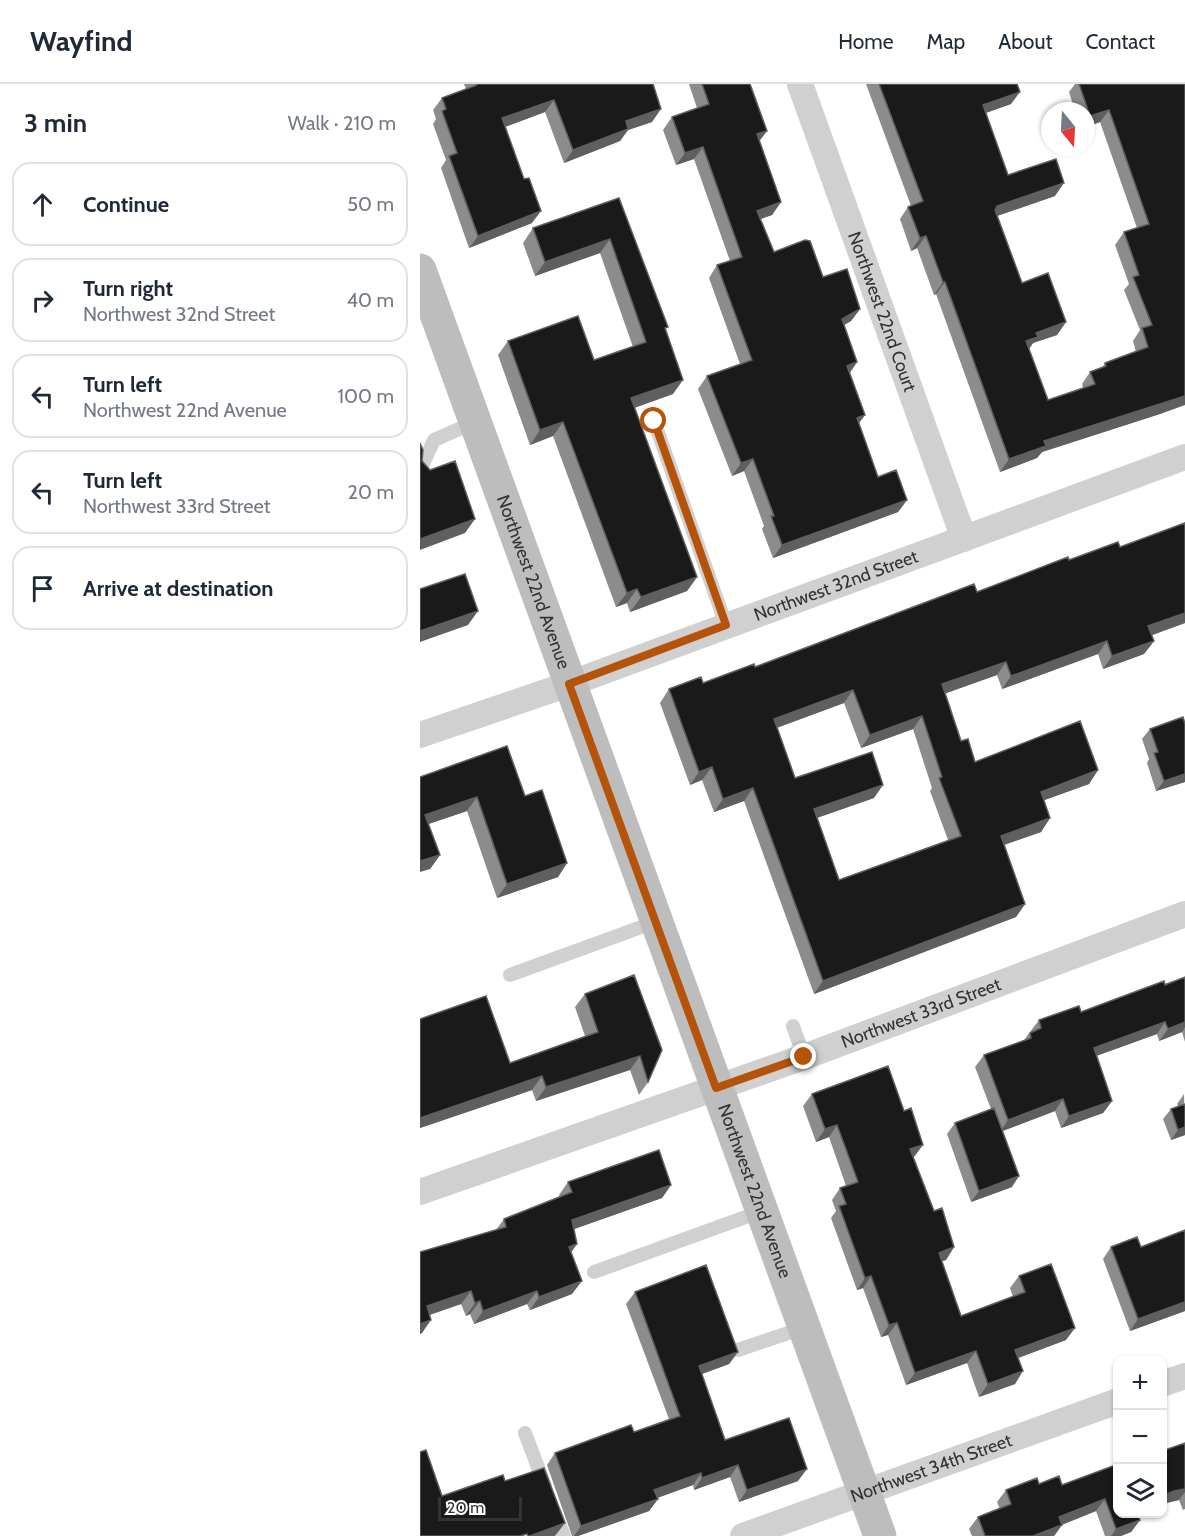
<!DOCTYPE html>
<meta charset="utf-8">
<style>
:root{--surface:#fff;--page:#f2f2f3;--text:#1f2937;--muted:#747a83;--line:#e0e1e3}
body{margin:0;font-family:Cabin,sans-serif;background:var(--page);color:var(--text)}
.controls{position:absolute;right:18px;bottom:18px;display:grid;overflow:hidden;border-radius:12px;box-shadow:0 2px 4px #0004}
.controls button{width:54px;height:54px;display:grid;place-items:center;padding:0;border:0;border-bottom:2px solid var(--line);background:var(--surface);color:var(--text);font:30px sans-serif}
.compass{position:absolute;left:621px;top:18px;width:54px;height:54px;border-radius:50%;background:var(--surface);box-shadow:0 2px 4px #0004;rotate:162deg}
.scale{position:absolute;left:18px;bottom:15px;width:84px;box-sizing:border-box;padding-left:6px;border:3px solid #333;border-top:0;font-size:16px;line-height:21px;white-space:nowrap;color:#333;-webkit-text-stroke:4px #fff;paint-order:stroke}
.stop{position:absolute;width:18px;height:18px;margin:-14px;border:4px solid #b45309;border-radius:50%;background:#fff}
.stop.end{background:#b45309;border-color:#fff;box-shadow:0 2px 6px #0008}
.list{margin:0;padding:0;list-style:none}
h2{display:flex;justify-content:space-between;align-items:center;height:78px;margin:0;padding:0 24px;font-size:26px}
h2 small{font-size:20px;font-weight:400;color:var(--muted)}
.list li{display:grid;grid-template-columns:39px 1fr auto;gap:18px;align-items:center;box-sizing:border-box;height:84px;margin:0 12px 12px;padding:0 12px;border:2px solid var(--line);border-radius:18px}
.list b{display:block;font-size:22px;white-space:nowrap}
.list p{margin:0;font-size:20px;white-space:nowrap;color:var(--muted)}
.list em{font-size:20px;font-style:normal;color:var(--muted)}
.icon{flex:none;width:33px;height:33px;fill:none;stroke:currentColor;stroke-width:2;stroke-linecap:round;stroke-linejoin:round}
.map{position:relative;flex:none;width:765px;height:1452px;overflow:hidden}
header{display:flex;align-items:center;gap:36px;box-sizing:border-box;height:84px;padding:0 30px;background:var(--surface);border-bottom:2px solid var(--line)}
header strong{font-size:28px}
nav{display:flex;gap:33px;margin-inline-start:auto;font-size:21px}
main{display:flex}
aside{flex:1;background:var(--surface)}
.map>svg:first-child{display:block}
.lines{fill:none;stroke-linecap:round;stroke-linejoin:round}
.service{stroke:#d0d0d0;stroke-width:14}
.minor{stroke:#d0d0d0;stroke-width:26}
.secondary{stroke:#bdbdbd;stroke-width:33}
.wall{fill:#8c8c8c;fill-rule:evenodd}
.shaded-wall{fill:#5f5f5f}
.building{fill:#1a1a1a;stroke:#5f5f5f;stroke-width:1.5;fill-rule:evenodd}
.route{stroke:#b45309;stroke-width:8}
.labels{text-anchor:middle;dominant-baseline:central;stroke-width:6;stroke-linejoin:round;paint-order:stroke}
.street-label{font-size:18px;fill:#333;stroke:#fff}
</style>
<header>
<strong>Wayfind</strong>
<nav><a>Home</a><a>Map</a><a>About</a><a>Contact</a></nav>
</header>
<main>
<aside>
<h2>3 min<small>Walk · 210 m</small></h2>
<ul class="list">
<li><svg class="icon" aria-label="ahead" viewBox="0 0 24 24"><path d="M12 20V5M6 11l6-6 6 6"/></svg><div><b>Continue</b></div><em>50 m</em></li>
<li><svg class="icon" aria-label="right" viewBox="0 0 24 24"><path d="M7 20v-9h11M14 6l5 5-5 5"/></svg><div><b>Turn right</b><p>Northwest 32nd Street</p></div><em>40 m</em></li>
<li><svg class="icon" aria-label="left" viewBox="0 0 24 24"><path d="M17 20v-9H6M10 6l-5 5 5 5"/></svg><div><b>Turn left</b><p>Northwest 22nd Avenue</p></div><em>100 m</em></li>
<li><svg class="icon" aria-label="left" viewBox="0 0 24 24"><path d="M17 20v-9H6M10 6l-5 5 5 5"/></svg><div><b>Turn left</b><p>Northwest 33rd Street</p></div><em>20 m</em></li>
<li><svg class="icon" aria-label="arrive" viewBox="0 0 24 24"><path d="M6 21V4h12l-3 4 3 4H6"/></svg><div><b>Arrive at destination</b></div></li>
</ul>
</aside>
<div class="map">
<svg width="765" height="1452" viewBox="0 0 765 1452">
<rect width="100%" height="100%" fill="#fff"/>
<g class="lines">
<path class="service" d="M234,337L306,541
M0,386L14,356L55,338
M90,891L235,838
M373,942L384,973
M174,1188L342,1127
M318,1266L386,1243
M105,1349L125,1402
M135,1429L144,1452"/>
<g class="minor">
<path id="s1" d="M380,0L544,455"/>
<path id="s2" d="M0,651L149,600L765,373"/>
<path id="s3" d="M0,1108L384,973L765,830"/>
<path d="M742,1300L765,1292"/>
<path id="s4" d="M323,1452L698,1317"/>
</g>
<path class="secondary" id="s5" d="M0,186L460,1452"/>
</g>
<path class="wall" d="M44,0H233L232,38L208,46L200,57L144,79L125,28L85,43L112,139L49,164L21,84L26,76L13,40L16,35L13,26L22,14L46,5Z
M269,0H330L339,57L361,118L352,131L341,135L354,168L403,193L440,225L431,237L424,241L437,278L430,289L445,331L439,339L458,393L487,416L478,428L353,474L342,445L344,442L324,387L312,392L278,305L287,292L320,280L289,194L297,181L310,177L274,75L256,81L243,46L252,33L277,24Z
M446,0H597L591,20L566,29L588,91L635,112L577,132L602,199L646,238L637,251L613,259L609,265L628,316L663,304L662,300L670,288L682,284L685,279L716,268L713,257L720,246L704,206L709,200L695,161L704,148L717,144L680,38L666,43V27H655L649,8L655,0H765L743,329L622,368L617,374L580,388L516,210L514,211L497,164L491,167L480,135L488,123L491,122Z
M199,114L246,247L253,310L214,324L277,493L267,507L210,528L207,519L196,523L133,352L110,361L78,271L88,257L174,276L213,263L180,169L115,192L103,159L113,144Z
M765,438V539L731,551L734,557L724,570L683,585L678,570L582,605L577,591L525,609L541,657L555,678L678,686L669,700L624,716L630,734L621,748L584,761L605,820L596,833L394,910L324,717L294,728L282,696L270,701L240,619L249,605L283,599L335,583L649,476L700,463ZM424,619L441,664L493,645L512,704L510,707L528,756L419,796L397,734L454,714L375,694L357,644Z
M730,645L765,698L736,707L727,679L729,675L722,655Z
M0,693L105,712L147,779L138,793L77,814L47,727L8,740L20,771L10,785Z
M214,891L228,998L219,1011L210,986L116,1017L112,1006L0,1044V935L90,979L165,952L155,923L165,910Z
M765,893V958L762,948L739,957L737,950L676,972L692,1017L683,1029L641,1044L635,1027L582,1047L592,1103L551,1118L527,1050L535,1039L571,1025L555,983L564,971L604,956L619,936L661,928Z
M392,1010L494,1073H493L514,1127L534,1163L526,1176L522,1177L541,1232L593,1213L590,1204L599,1192L646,1256L598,1274L595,1300L559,1313L547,1279L486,1301L468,1251L461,1253L443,1204L437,1206L411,1134L416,1127L412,1116L420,1104L426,1102L409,1053L396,1058L383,1022Z
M764,1010L765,1051L751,1056L743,1035L751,1025L758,1022L757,1020Z
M148,1098L251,1101L242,1114L154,1145L151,1169L152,1210L110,1226L107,1220L54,1240L50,1230L46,1232L41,1220L10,1231L2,1249L0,1250V1168L76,1146L84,1135L140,1113L139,1111Z
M691,1163H721L765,1227L710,1247L683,1175Z
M215,1208L318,1268L309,1280L282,1290L305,1356L378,1397L319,1418L310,1393L274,1406L273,1401L237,1414L238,1415L229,1427L158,1452H152L127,1381L135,1369L214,1348L249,1335L206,1220Z
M765,1359V1425L763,1426L759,1416L742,1420V1367Z
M698,1380V1430H722L718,1431L720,1436L711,1448L701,1452H685L676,1427L642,1441L634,1452H552L549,1445L558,1433L580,1425L577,1418L586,1406L619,1400L642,1401Z"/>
<path class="shaded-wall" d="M600,8L591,20L554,33L563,21Z
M134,16L125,28L74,47L82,34Z
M241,25L232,38L208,46L200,57L144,79L153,66L206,37Z
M689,26L680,38L666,43V39L670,32Z
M347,47L338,59L337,50Z
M283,63L274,75L256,81L265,69Z
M644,99L635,112L568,135L577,122Z
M361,118L352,131L328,139L337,127Z
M121,127L112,139L49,164L58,152Z
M506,152L497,164L491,167L500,154Z
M190,155L180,169L115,192L125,178Z
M523,198H525L516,210L514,211Z
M440,225L431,237L413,247L422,235Z
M646,238L637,251L613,259L609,265L606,257L616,249Z
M437,278L428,291L427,282Z
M263,296L253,310L200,329L211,314Z
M765,312V321L743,329L622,368L617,374L580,388L589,375L624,357Z
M445,331L436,343L437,334Z
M143,338L133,352L110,361L120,346Z
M333,375L324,387L312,392L321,379Z
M487,416L478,428L353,474L362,461Z
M55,435L45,449L0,466V455Z
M277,493L267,507L210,528L221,513Z
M217,505L207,519L196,523L207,509Z
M58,527L48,541L0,558V547Z
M765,529V539L719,556L728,542Z
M687,557L678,570L582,605L591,592Z
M734,557L724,570L683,585L692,572Z
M586,578L577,591L513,614L522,600Z
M433,606L424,619L345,648L354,635Z
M502,632L493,645L441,664L450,651Z
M292,683L282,696L270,701L279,688Z
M678,686L669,700L611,721L621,708Z
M765,690V698L736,707L744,697Z
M463,701L454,714L385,738L394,725Z
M333,704L324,717L294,728L303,715Z
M57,713L47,727L0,743L5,731Z
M630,734L621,748L572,765L581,752Z
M20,771L10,785L0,788V777Z
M147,779L138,793L77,814L87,800Z
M605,820L596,833L394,910L403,897Z
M745,938L737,950L665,976L674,964Z
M765,938V943L762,948L739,957L748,945Z
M220,972L210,986L116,1017L126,1003Z
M122,992L112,1006L0,1044V1034Z
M643,1015L635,1027L580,1048L588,1036Z
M692,1017L683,1029L641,1044L649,1032Z
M417,1041L409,1053L396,1058L405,1045Z
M765,1043V1051L751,1056L758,1046Z
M503,1061L494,1073L482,1077L490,1065Z
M599,1092L592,1103L551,1118L559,1107Z
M251,1101L242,1114L143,1149L152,1136Z
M157,1160L148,1173L149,1163Z
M534,1163L526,1176L510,1181L519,1169Z
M451,1192L443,1204L437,1206L445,1194Z
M162,1197L152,1210L110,1226L119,1213Z
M51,1207L41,1220L0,1234L7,1222Z
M117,1207L107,1220L54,1240L63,1227Z
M60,1217L50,1230L46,1232L55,1219Z
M765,1218V1227L710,1247L718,1235Z
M11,1236L2,1249L0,1250V1240Z
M477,1239L468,1251L461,1253L469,1241Z
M655,1244L646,1256L587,1278L595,1266Z
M556,1267L547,1279L486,1301L495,1289Z
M318,1268L309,1280L271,1294L279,1282Z
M603,1287L595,1300L559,1313L568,1300Z
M318,1381L310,1393L274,1406L282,1394Z
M387,1385L378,1397L319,1418L327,1406Z
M281,1389L273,1401L226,1418L234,1406Z
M765,1405V1408L759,1416L742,1420V1412L754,1407Z
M238,1415L229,1427L158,1452H154L161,1442Z
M685,1415L676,1427L631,1445L642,1441L634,1452H613L639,1433Z
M720,1436L711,1448L701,1452H691L696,1445Z
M145,1439L135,1452H110Z"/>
<path class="building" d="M57,0H233L241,25L206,37L208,45L153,66L134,16L82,34L104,95L109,94L121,127L58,152L29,72L37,69L22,27L26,25L22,14L57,1Z
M282,0H330L347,47L337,50L361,118L337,127L354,168L385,156L390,157L403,193L427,185L440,225L422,235L437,278L427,282L445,331L437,334L458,393L476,386L487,416L362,461L351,432H354L333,375L321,379L287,292L332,276L297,181L322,173L283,63L265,69L252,33L289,20Z
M459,0H597L600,8L563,21L588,91L636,75L644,99L577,122L575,126L602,199L628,189L646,238L616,249L618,253L606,257L628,316L675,300L670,288L686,282L685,279L728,263L722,244L732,241L713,193L719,191L704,148L729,140L689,26L670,32L659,0H765V312L624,357L626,362L589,375L525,198H523L506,152L500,154L488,123L503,117Z
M199,114L248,243L245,244L263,296L211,314L277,493L221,513L217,505L207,509L143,338L120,346L88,257L158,232L174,276L226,258L190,155L125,178L113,144Z
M0,359L3,366L2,377L10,386L35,377L55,435L0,455Z
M765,439V529L728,542L734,557L692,572L687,557L591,592L586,578L522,600L541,657L548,655L555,678L660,637L678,686L621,708L630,734L581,752L605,820L403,897L333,704L303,715L292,683L279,688L249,605L281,593L283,599L334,580L335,583L554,500L557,508L648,473L649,476L698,458L700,463ZM433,606L450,651L502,632L522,693L519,694L541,752L419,796L394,725L463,701L452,668L375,694L354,635Z
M45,490L58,527L0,547V505Z
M763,633L765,640V690L744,697L734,669L738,668L730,645Z
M87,662L105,712L122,706L147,779L87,800L57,713L5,731L20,771L0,777V693Z
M214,891L242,966L228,998L220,972L126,1003L122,992L0,1034V935L66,912L90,979L178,948L165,910Z
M765,893V938L748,945L745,938L674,964L692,1017L649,1032L643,1015L588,1036L564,971L611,954L610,949L621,944L619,936L659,922L661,928L744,897L745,901Z
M468,982L484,1027L491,1024L503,1061L490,1065L514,1127L522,1124L534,1163L519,1169L541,1232L605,1208L599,1192L631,1180L655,1244L595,1266L603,1287L568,1300L556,1267L495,1289L477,1239L469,1241L451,1192L445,1194L419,1122L426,1120L420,1104L438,1098L417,1041L405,1045L392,1010Z
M765,1020V1043L758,1046L751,1025Z
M574,1024L599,1092L559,1107L535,1039Z
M239,1066L251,1101L152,1136L157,1160L149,1163L162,1197L119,1213L117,1207L63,1227L60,1217L55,1219L51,1207L7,1222L11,1236L0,1240V1168L86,1143L84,1135L152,1108L148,1098Z
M765,1146V1218L718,1235L691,1163L717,1153L721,1163Z
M286,1181L318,1268L279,1282L305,1356L369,1334L387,1385L327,1406L318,1381L282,1394L281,1389L234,1406L238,1415L161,1442L135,1369L211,1341L214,1348L260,1332L215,1208Z
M765,1359V1405L754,1407L742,1412V1367Z
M6,1366L22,1412L83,1391L85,1397L124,1384L145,1439L110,1452H108L107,1450L100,1452H0V1368Z
M698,1380V1430H717L720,1436L696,1445L685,1415L639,1433L642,1441L613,1452H565L558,1433L591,1420L586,1406L617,1394L619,1400L639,1392L642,1401Z"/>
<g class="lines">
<path class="route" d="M234,337L306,541L149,600L296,1004L384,973"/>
</g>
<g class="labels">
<g class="street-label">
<text stroke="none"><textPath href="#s1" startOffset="242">Northwest 22nd Court</textPath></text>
<text stroke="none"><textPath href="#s5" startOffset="332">Northwest 22nd Avenue</textPath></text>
<text stroke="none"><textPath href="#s2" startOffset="442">Northwest 32nd Street</textPath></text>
<text stroke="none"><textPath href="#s3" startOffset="532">Northwest 33rd Street</textPath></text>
<text stroke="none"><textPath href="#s5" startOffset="980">Northwest 22nd Avenue</textPath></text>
<text stroke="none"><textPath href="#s4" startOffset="200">Northwest 34th Street</textPath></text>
</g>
</g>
</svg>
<div class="controls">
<button>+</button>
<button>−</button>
<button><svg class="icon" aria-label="layers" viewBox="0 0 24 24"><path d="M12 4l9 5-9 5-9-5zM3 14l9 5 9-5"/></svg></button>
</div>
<svg class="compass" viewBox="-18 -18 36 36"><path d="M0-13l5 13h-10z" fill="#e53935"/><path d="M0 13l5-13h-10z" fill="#747a83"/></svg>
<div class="scale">20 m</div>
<div class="stop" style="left:234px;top:337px"></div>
<div class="stop end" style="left:384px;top:973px"></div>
</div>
</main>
